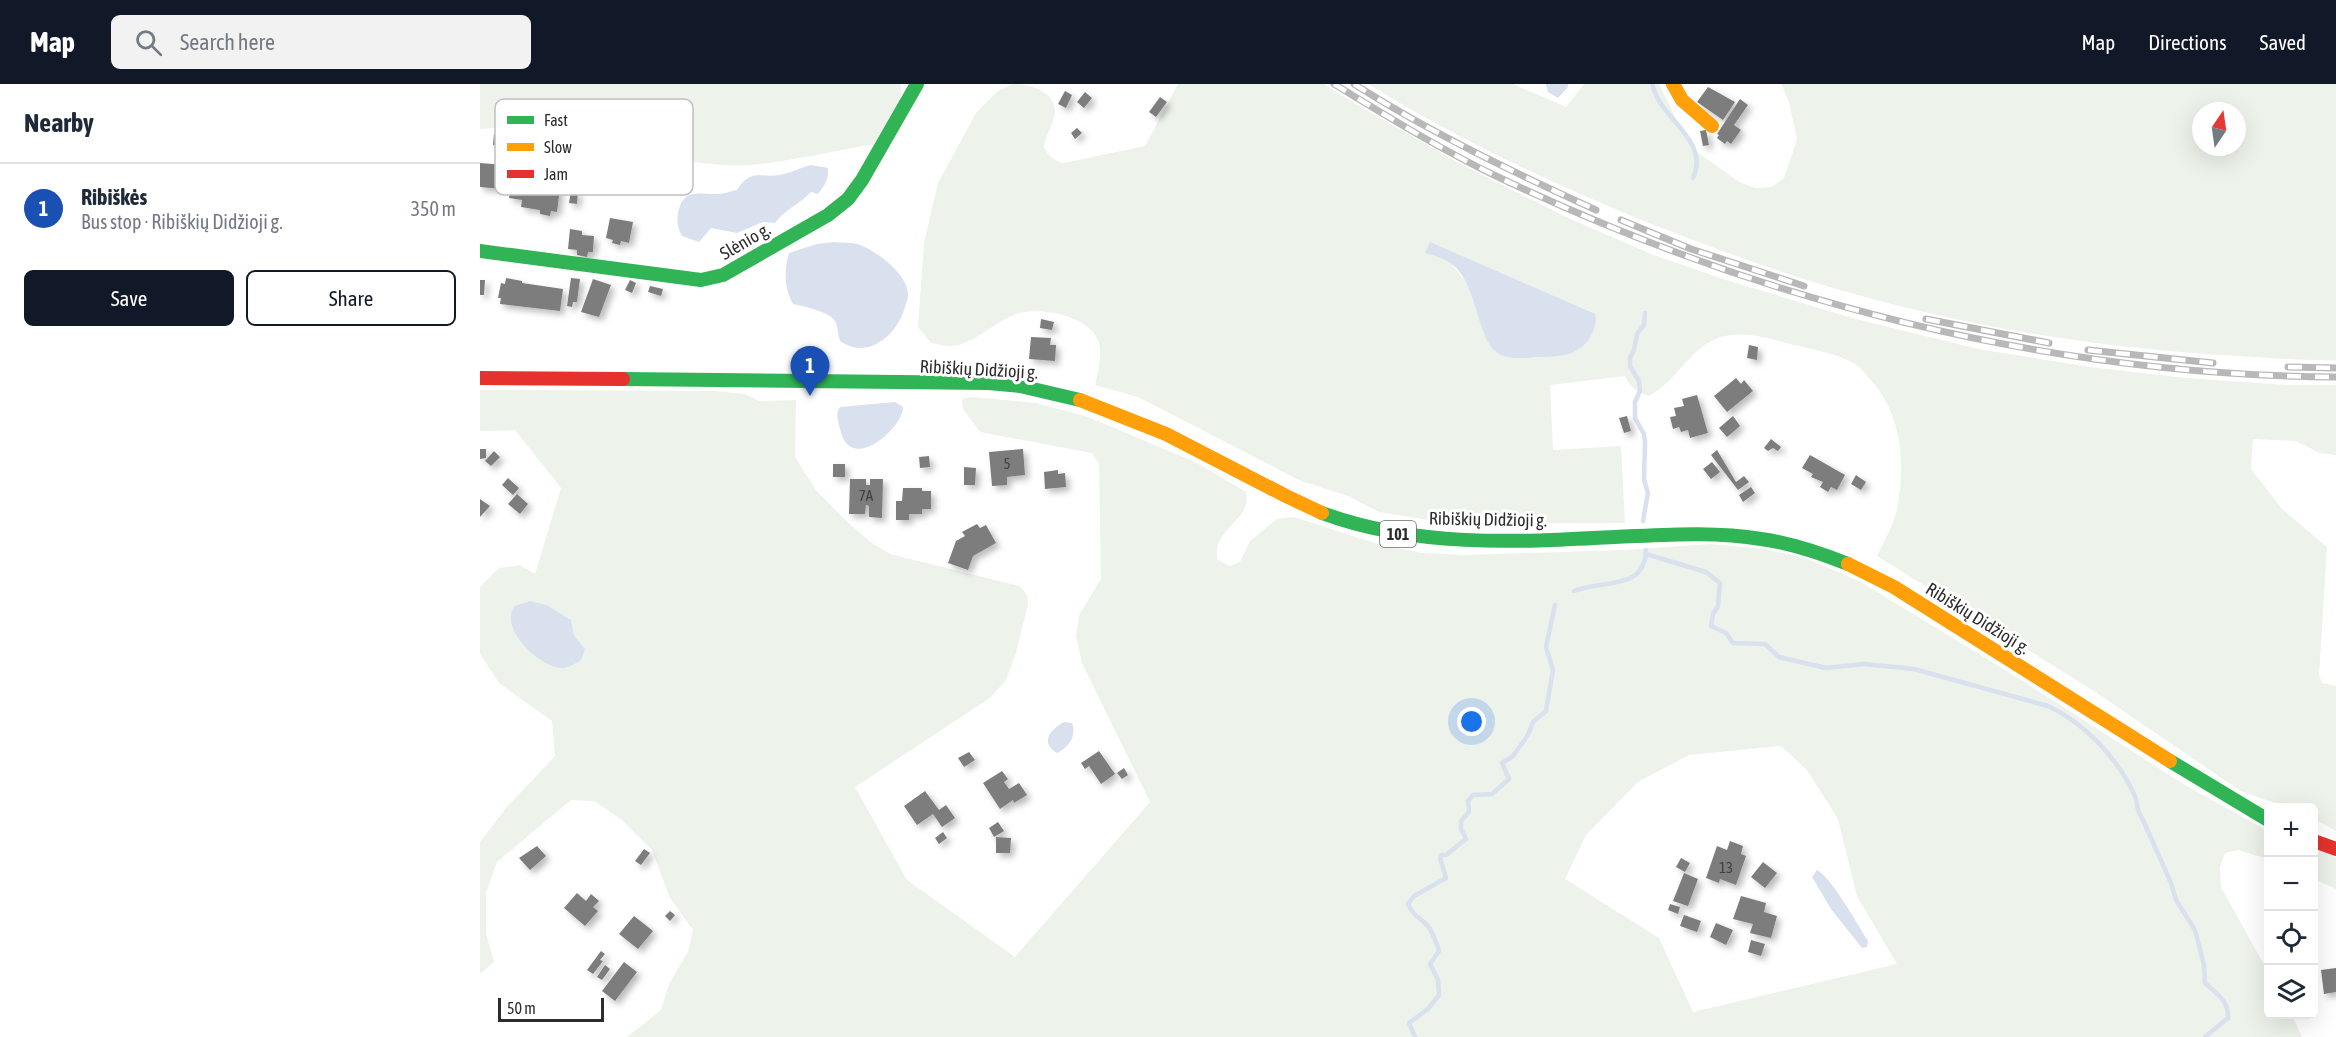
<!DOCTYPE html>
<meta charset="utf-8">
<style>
:root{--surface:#fff;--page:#f2f2f3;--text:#1f2937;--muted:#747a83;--line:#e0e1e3;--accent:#111827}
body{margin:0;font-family:"Asap Condensed",sans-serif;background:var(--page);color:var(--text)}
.controls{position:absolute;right:18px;bottom:18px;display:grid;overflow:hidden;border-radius:9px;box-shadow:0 6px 24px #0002}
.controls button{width:54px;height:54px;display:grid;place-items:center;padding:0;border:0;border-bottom:2px solid var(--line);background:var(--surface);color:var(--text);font:30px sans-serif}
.compass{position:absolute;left:1712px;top:18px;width:54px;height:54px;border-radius:50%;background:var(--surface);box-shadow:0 6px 24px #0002;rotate:13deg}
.scale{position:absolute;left:18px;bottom:15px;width:106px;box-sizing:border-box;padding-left:6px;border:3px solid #2c2c2c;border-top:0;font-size:16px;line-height:21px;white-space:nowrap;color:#2c2c2c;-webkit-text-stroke:4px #fff;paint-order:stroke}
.you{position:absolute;left:992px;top:638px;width:21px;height:21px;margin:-15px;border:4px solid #fff;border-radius:50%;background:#1a73e8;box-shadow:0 0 0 9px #1a73e833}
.badge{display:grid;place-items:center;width:39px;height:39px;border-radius:50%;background:var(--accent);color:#fff;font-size:20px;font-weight:700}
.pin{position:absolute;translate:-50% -50px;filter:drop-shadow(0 2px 3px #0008)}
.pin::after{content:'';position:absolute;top:32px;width:21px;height:18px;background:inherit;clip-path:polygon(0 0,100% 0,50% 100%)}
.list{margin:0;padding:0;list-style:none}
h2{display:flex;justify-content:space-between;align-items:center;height:78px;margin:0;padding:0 24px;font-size:26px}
h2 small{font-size:20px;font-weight:400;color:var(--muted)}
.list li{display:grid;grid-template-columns:39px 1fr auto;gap:18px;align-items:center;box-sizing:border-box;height:90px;padding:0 24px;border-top:2px solid var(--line)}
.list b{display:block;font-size:22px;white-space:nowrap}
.list p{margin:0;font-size:20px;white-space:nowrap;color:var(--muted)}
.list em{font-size:20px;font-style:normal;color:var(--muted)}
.actions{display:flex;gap:12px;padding:18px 24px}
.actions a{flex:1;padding:14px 0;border:2px solid var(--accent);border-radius:9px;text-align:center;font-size:21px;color:var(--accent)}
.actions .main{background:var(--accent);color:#fff}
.icon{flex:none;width:33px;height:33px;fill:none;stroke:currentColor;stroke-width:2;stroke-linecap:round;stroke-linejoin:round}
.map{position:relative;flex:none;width:1856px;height:953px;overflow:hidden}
header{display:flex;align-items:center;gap:36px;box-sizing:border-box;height:84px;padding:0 30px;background:var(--accent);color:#fff}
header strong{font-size:28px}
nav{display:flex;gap:33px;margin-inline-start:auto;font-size:21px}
.search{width:420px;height:54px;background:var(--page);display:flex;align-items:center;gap:15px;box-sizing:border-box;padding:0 21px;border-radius:9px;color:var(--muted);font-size:22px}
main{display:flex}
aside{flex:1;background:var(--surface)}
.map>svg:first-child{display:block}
.green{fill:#edf2eb;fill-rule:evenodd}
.water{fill:#d9e0ee}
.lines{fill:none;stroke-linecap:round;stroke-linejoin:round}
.stream{stroke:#d9e0ee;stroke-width:4.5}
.building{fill:#7d7d7d;filter:url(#shadow)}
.fast{stroke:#30b455;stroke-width:14}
.slow{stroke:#ff9f0a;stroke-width:14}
.jam{stroke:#e5322d;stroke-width:14}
.rail-casing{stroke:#b8b8b8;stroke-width:7}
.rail{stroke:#fff;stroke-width:4.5;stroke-dasharray:14;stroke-linecap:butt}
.labels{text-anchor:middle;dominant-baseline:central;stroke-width:6;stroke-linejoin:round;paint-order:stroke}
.number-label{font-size:15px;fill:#404040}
.shield{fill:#fff;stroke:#6b6b6b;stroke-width:1.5}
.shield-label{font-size:16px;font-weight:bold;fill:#2c2c2c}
.street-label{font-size:18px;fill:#2c2c2c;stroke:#fff}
.key{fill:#fff;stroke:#c0c0c0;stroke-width:1.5}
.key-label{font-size:16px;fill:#2c2c2c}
</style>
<header>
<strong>Map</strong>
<div class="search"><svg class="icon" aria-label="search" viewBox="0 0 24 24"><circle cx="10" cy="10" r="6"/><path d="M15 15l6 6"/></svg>Search here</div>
<nav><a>Map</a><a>Directions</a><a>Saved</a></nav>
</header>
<main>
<aside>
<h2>Nearby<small></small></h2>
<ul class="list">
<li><span class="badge" style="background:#1a4fb4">1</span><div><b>Ribiškės</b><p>Bus stop · Ribiškių Didžioji g.</p></div><em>350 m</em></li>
</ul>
<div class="actions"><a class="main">Save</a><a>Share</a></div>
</aside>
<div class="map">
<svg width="1856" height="953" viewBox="0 0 1856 953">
<defs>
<filter id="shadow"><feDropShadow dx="4" dy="4" stdDeviation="3" flood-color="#0004"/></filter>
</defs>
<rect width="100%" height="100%" fill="#fff"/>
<path class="green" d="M0,0H421V15L394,60C350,67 287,84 244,81C204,78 161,72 122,64C83,56 40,40 0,45Z
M533,0C548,0 573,6 575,26C576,35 565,52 564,63C569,73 574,77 584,79L665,62L698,0H844L874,19L984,82L1086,133L1171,170L1246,196L1372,234L1498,265L1610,283L1706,294L1807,301H1856V371L1840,369L1816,357L1773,355L1771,385L1802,425L1847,463L1839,591L1842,599L1856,602V747L1834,735V724C1806,723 1784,716 1759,706L1614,607L1397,472C1404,457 1414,441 1417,425C1426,379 1422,328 1388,293C1384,288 1380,283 1375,280C1356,269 1334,266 1314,261C1291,255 1262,245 1238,254C1208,266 1197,297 1169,312C1157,307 1150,304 1145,292L1070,301L1073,366L1141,362L1145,439L973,440L899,428L868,412L821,397L658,313L615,301C618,288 623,269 618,256C608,231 558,222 536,230C514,238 497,258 474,262C468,263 458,260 451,259L438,243L444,159L458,99L496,29L518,7ZM969,177L1086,271L1010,262L991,208L986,198Z
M888,0H1033L1086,23L1104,0H1179L1201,45L1216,67L1259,98L1275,104L1292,103L1304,94L1317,56L1309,18L1301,0H1856V276C1824,277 1791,274 1759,272C1628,265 1497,245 1371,209C1306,191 1244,168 1182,144C1080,104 981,57 888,0ZM1721,27H1757V63H1721Z
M0,306L234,307L265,310L279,317L316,316L315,373L336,406L365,436L392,459L410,470L539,502C546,508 548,512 548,520L536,569L526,596L510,614L375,703L427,796L535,873L670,718L602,579L596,552L599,531L621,495L619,380L612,369L500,348L483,325L482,315L491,313L556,319L608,333L715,378L766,408C771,430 749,439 740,456C736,462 737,468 737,475L749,482L760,478L770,457L797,435L814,433L894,459L941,469L985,471L1145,466L1230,460L1285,465L1325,474L1379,497L1530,589L1705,701L1788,747V775L1758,766L1745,769L1740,783L1741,803L1788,888V930L1812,931L1822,953H147L181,926L189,900L208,868L213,846L190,814L172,766L141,735L114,717L91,716L17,778L6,809V850L14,878L0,890V758L26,724L75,672L72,637L19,599L0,570V503L19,484L40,481L55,490L81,404L35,346L0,347ZM50,517L67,521L91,536L94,551L105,565L35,522ZM1301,662L1327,686L1358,735L1377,812L1417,880L1213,928L1179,854L1085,795L1106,751L1158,698L1209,671Z
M1834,764L1856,773V805L1834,795Z"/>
<path class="water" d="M1066,0H1088V3L1078,14L1068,8Z
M331,81L348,84C349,95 345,101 338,110L331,108C320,120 305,125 295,139L283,138L257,149L231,144L219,158L202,152C197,143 196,135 199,125C205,103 221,111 238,110C244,110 251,107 257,106C272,82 283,96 304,90C314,88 321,83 331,81Z
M354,158C361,159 370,158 377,160C395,165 427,190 428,209C429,213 426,219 425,223C418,250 388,277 360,257C358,251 358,242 355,237C350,228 323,222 313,220C304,204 304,186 309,169L337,160Z
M950,158L1115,230C1118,241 1111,255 1103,262C1090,273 1076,272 1060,273C1047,273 1031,277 1019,270C995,256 999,194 967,177C960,173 952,171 945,169Z
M415,318L423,323C424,343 370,392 360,345C358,337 355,330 360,323Z
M50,517L67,521L91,536L94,551L105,565L101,576C96,579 90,583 84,584C63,585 28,553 31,531C31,528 33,525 34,522Z
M584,638L592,639C597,652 588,664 577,669C559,658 571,645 584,638Z
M1337,786C1351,793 1378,841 1388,857L1387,863L1382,864L1351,825L1332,793Z"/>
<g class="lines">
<path class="stream" d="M1172,0C1174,6 1176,12 1179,17C1194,41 1228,63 1213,94
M1163,437L1168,409L1164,396L1165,357L1164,350L1155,334V318L1160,307L1159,297L1150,282V274L1154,266L1157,250L1164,241L1165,229
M1166,470L1226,488L1240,499L1238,522L1233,530L1231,542L1246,549L1253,559L1285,560L1299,573L1346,584L1384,580L1434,585L1568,622C1605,639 1637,674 1654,710C1659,720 1655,725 1663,736L1691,799L1696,816L1715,846L1724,881L1725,899C1737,910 1749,917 1748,934L1725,953
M1094,507C1121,495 1165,508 1166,466
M935,953L929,939L948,925L959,911L958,896L950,880L959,867C956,858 953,846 945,839C937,832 933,831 928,820L934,812L966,794L960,774L961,771H966L986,755L981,745V737L989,728L988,717L993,711L1012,710L1029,695L1022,679L1033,672L1048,651L1053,638L1066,627L1073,586L1066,563L1075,521"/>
</g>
<path class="building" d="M1228,3L1255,18L1243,36L1217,18Z
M585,7L592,11L586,24L578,20Z
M605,8L612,14L604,24L597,18Z
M680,13L687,18L676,33L669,28Z
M1260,15L1268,21L1254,41L1261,46L1251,60L1247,57L1245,60L1237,54L1239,51L1237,50Z
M597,44L602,49L595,55L591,49Z
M1226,46L1229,61L1223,62L1220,47Z
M14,50L31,52L29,63L13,61Z
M0,79L25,81L22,105L0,103Z
M33,87L49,89L47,99L54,100V98L61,99L60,101L80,104L77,128L71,127L70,132L60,130V126L41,123L42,116L29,114Z
M91,107L98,108L97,120L89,119Z
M130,134L153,138L149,159L141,157L140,161L132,159L133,156L126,154Z
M90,145L102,147V151L114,152L113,168H108L107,173L97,171V166L88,165Z
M26,194L42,197V199L83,205L80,227L20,220L21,214H18L21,199L25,200Z
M91,194L100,195L97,218H93L92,223L87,222Z
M113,195L131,201L119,233L101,228Z
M0,196H5L4,211H0Z
M150,196L156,199L152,209L145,206Z
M170,202L183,205L181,212L168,208Z
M561,235L574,238L572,246L560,244Z
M551,253L571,254L570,261H576L575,277L549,275Z
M1269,261L1278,263L1277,276L1267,274Z
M1256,294L1261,300L1264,296L1273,307L1247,328L1234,312Z
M1217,311L1228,349L1210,354L1208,346L1201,348L1199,343L1193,345L1190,333L1196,332L1194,324L1204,322L1202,315Z
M1147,332L1151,347L1144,349L1139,334Z
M1253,332L1260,342L1247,353L1239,344Z
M1291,355L1301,363L1298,367L1293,364L1288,367L1284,364Z
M0,365H6V374L0,375Z
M543,365L545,391L527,393V401L512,402L509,368Z
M1237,366L1256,398L1264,392L1269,398L1258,406L1231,371Z
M14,367L20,373L11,382L5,377Z
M1330,371L1365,391L1357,406L1351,403L1348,408L1340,403L1343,398L1331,393L1333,390L1322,384Z
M449,372L450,383L440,384L439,373Z
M1232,378L1240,388L1231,395L1223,385Z
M353,380H365V393H353Z
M484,383L496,384L495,401H484Z
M578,386V390L585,389L586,403L565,405L564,388Z
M1376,391L1386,398L1381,406L1371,400Z
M28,394L39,404L33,411L22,401Z
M370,395H386V401H390V395H403L402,434L389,433V422L386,421L385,430H369Z
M1271,403L1275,409L1263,418L1259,411Z
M423,404H442V407H451V425H442V430H429V436H416V417H422Z
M37,410L48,420L40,430L28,420Z
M0,415L10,422L0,433Z
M497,440L500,444L506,441L516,459L493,472L488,486L468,479L476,457L485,452L482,448Z
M619,667L635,690L621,700L609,682L605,685L601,679Z
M489,668L495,676L484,683L478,674Z
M644,684L648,691L642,695L637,689Z
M522,687L528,695L524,698L529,705L539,699L547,711L534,719L533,716L520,725L503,699Z
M445,707L459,726L466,721L475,734L462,743L453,730L437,741L424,722Z
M518,738L524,747L514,753L509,744Z
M463,748L467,754L459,760L455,754Z
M516,753L531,754L530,769H516Z
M1250,757L1263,762L1261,770L1266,772L1256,801L1240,795L1239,799L1226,794L1237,762L1247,766Z
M57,762L66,772L50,786L39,774Z
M164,765L170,769L161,781L155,777Z
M1201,774L1210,779L1205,788L1196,783Z
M1283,778L1297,789L1285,804L1271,793Z
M1204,789L1218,795L1208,822L1193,817Z
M97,809L106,817L111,810L119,817L113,823L118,827L105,842L84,824Z
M1261,812L1286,819L1284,828L1297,832L1291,854L1270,849L1273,840L1253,835Z
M1190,820L1200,823L1198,830L1188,826Z
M190,827L195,831L190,837L185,832Z
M1204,831L1221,837L1217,848L1200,842Z
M154,832L173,847L158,865L139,850Z
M1236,839L1253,846L1246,861L1230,853Z
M1271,856L1285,860L1281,872L1268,868Z
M121,867L125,870L120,876L123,877L113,890L107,886Z
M144,878L157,888L135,917L122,907Z
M125,881L130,885L122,896L117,893Z
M1856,884V908L1844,910L1841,886Z"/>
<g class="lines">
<path class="fast" d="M0,167L221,196L243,191L348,131L368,115L382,96L437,0
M143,295L508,299L540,302L600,316
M842,429C936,464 1038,458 1135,453C1184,451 1233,447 1281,455C1311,459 1340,469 1368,480
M1690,677L1788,736"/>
<path class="slow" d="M1193,0L1202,16L1232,42
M600,316L686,350L806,412L842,429
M1368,480L1414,503L1690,677"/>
<path class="jam" d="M0,294L143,295
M1834,757L1856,765"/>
<g class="rail-casing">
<path id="rail" d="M854,0C907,32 960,65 1016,92C1278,217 1565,291 1856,293
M874,0C951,49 1033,88 1116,126
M1141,136L1211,165L1324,202
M1446,235L1569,259
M1608,266L1733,279
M1808,283L1856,284"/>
</g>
<use href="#rail" class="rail"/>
</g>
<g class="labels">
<g class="number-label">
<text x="527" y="379">5</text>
<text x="386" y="411">7A</text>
<text x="1246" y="783">13</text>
</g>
<rect class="shield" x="900" y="437" width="36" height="26" rx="4.5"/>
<g class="shield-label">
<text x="918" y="450">101</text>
</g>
<g class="street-label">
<text transform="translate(265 157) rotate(-30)">Slėnio g.</text>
<text transform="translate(499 285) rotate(3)">Ribiškių Didžioji g.</text>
<text transform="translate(1008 435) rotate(1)">Ribiškių Didžioji g.</text>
<text transform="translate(1498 534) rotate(32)">Ribiškių Didžioji g.</text>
</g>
</g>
<rect x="15" y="15" width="198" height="96" rx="9" class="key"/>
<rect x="27" y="32" width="27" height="8" fill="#30b455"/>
<rect x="27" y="59" width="27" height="8" fill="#ff9f0a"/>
<rect x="27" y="86" width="27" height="8" fill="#e5322d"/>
<g class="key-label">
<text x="64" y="42">Fast</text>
<text x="64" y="69">Slow</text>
<text x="64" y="96">Jam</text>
</g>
</svg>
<div class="controls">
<button>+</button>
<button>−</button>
<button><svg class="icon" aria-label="locate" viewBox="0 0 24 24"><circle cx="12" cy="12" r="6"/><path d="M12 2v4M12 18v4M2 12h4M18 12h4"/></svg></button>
<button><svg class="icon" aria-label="layers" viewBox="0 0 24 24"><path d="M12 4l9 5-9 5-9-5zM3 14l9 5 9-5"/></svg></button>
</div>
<svg class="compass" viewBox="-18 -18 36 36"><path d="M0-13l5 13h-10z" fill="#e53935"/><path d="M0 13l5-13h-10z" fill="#747a83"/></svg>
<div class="scale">50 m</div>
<div class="you"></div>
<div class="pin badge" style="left:330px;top:312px;background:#1a4fb4">1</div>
</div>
</main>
